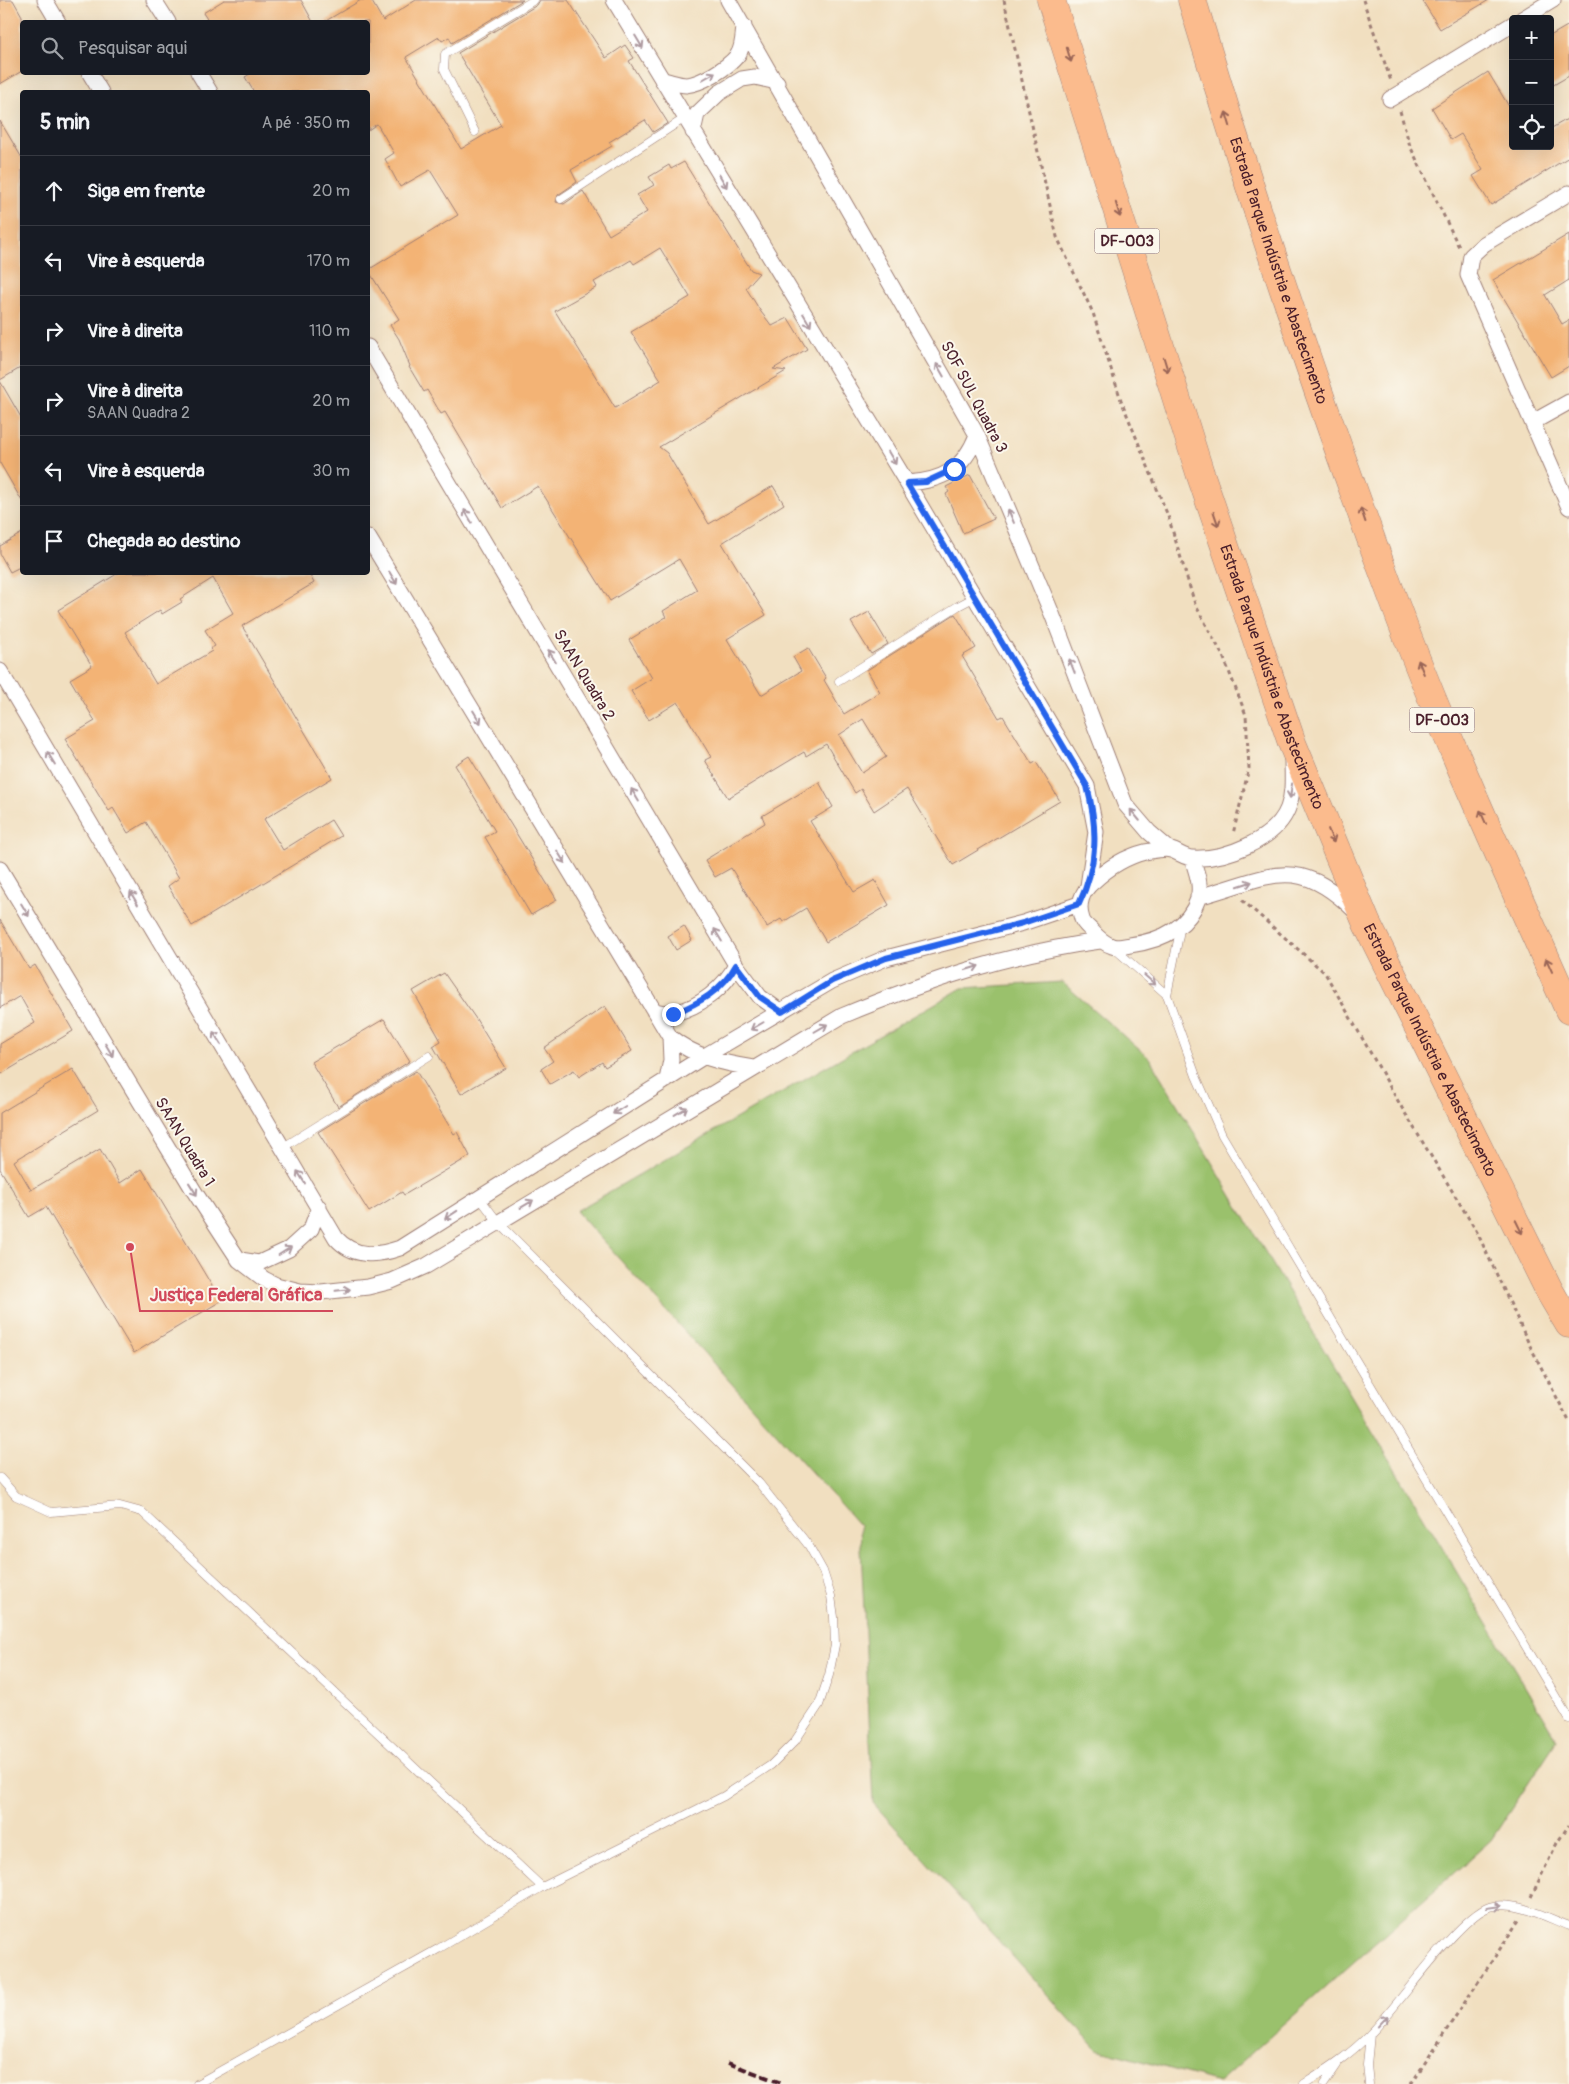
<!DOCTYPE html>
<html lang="pt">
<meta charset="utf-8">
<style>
:root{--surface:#171b24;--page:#242831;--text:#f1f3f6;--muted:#9ea1a6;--line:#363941}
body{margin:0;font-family:Pangolin,sans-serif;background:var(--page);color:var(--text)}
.controls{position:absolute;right:15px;top:15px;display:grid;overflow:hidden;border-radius:5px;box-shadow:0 5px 20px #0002}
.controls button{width:45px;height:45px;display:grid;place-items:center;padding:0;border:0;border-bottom:1px solid var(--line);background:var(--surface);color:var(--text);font:25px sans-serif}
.stop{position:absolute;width:15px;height:15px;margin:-11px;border:4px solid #2563eb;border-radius:50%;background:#fff}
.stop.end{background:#2563eb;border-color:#fff;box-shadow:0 1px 5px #0008}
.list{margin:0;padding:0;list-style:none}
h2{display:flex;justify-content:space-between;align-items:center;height:65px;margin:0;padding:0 20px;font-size:21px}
h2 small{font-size:16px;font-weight:400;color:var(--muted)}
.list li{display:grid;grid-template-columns:32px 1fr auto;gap:15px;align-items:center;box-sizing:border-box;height:70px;padding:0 20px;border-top:1px solid var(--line)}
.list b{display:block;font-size:19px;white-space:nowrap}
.list p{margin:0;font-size:16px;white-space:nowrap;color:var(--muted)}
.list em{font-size:16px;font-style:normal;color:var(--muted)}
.icon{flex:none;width:28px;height:28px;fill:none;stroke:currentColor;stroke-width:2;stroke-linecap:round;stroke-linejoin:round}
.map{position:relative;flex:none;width:1569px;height:2084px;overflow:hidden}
.search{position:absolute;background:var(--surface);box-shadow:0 5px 20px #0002;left:20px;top:20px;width:350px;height:55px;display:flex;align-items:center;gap:12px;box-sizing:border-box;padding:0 18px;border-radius:5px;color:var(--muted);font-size:19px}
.panel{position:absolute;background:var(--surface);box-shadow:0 5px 20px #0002;left:20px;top:90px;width:350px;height:485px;border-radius:5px}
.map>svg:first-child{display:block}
.green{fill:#9ac16c;stroke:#72704c}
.building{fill:#f3b374;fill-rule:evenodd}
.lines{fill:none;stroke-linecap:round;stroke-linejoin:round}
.lane-casing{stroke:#9e7f76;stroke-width:9}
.street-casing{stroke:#9e7f76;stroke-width:17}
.highway-casing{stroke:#9e7f76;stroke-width:29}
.path{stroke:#9e7f76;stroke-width:3;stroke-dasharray:4 4;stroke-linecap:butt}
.lane{stroke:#fff;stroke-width:8}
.street{stroke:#fff;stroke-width:15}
.highway{stroke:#fbbb8d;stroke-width:28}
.rail{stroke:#4a1f2b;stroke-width:4;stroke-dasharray:8 4;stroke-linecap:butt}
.oneway{stroke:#ae9aa0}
.oneway2{stroke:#9a6557}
.route{stroke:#2563eb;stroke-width:6}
.labels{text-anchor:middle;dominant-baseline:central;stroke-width:4;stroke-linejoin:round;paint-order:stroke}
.shield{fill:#fbf7ec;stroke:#7f6065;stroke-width:1}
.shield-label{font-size:15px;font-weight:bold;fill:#4a1f2b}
.street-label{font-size:16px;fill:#4a1f2b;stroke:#fbf7ec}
.leader{fill:none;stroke:#d1495b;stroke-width:2}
.callout-dot{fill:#d1495b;stroke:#fbf7ec;stroke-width:2}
.callout-label{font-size:18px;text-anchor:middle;font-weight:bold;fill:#d1495b;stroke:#fbf7ec;stroke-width:4;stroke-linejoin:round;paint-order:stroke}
</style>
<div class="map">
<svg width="1569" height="2084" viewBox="0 0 1569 2084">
<rect width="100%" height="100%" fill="#fbf7ec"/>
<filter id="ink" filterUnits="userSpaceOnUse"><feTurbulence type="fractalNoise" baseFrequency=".02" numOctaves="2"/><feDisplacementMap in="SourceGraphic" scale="10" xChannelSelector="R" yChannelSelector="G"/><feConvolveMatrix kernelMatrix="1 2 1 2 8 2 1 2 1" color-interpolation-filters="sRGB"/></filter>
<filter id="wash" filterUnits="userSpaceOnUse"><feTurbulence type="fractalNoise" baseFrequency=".0096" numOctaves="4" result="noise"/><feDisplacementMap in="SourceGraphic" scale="20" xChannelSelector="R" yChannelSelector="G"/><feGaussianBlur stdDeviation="1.12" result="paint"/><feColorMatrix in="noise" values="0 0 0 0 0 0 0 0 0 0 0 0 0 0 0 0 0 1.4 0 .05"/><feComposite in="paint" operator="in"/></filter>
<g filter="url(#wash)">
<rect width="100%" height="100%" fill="#f1dfc0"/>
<path class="green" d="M1062,982L1150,1059L1557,1740L1491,1840L1219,2082L1097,2049L873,1803L860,1526L576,1211L962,988Z"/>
<g id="blocks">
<path class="building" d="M0,0H13L22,16V71L0,84Z
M224,0H301L313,22H209L203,13Z
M361,0H371L383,21L416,0H523L452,43L449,37L442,41L439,37L406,57L461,149L501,125L458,53L537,5L540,0H568L606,58L625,45L634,58L629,61L668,123L653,132L645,120L609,142L612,146L571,170L577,182L558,195L556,202L564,204L583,191L609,235L647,212L637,195L654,185L649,177L669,165L671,169L684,162L751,270L759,273L746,288L761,312L772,326L788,318L807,349L773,369L786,371L659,447L667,453L709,524L773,486L784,504L722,543L766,615L727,639L761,695L801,671L793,657L808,648L826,678L824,680L844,714L880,692L867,670L955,614L976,648L962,656L999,718L1003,716L1032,764L1036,762L1060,801L953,865L907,789L874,811L861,789L855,793L826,744L806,756L804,752L728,798L705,760L711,757L678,702L649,720L631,691L652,678L629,640L666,617L663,611L697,590L679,559L610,601L538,486L502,508L445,412L441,414L427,390L424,392L409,367L410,366L399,339L390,325L399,319L368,270L458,215L430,170L400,187L385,159L394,153L377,124L368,130V92H254L245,77L253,72H368V22H324ZM660,248L690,297L631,332L661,380L615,408L555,311L597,287L594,282L631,260L634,264ZM863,719L886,757L862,773L839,735Z
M1422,0H1489L1440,29Z
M1569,25V76L1550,87V36Z
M1488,72L1513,113V146H1550V129L1569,118V157L1491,205L1473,176L1483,170L1461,134L1451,140L1432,108Z
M0,121L22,158V367L0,380Z
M1569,234V280L1545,295L1562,324L1569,320V366L1551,377L1493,280Z
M0,381L22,419V501L0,463Z
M970,475L994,519L963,533L946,494L949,492L946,487Z
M22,533V566L10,572L0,554V546Z
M120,572H308L314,583L242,626L332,778L264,819L283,850L331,820L341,836L192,926L168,886L179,878L146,822L128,833L113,808L109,811L65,739L95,721L70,679L92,666L58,610ZM213,578L233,613L205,630L215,646L210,649L212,651L156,684L125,632L160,610L162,614L182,602L180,599Z
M869,612L888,644L871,654L851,622Z
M469,756L557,900L531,915L485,837L495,831L455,765Z
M819,782L833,807L810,821L854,892L875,880L889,905L826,942L806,908L783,922L781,919L767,927L731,868L715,877L705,860L765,823L762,816Z
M0,920L29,969L35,965L73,1031L0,1075V1044L35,1023L20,996L0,1008Z
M684,926L692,940L676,950L668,936Z
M444,973L476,1019L506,1068L461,1094L433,1046L441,1041L413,991Z
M605,1006L632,1051L605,1067L602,1062L579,1077L574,1070L550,1084L541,1069L553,1061L544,1048Z
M384,1019L410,1061L338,1107L311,1062Z
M73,1069L98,1110L14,1161L31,1190L100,1149L120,1183L142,1169L221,1301L134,1353L46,1207L29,1217L0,1169V1113Z
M416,1071L454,1134L457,1132L470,1156L404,1195L402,1192L369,1212L318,1132Z"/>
</g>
</g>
<g filter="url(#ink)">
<use href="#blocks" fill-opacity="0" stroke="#9e7f76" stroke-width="1"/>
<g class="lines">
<g class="lane-casing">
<path id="lane" d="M475,132L444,69L445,54L534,0
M561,199L685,118
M839,681L958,606L975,597
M1115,949L1167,995L1181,925
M1167,995L1196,1076L1222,1135L1569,1719
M282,1148L429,1056
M0,1478L16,1496L51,1512L120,1506L142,1512L542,1887
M197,2084L438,1949L542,1887L724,1796L771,1765L795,1741L819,1705L829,1675L835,1645L834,1617L831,1596L823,1571L809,1546L759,1483L498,1222L479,1197
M1304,2084C1328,2069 1351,2054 1371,2033C1397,2008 1463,1910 1493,1906C1518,1902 1546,1917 1569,1926
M1324,2084L1337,2065
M1369,2084L1367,2065L1370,2034"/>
</g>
<g class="street-casing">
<path id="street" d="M45,0L58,22
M154,0L168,22
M614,0L907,483L1087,786L1096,832L1088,886
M728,0L977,435L1052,614L1125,804L1149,832L1170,850
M1522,19L1553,0
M89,72L101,92
M198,72L210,92
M662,80C669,81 679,85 686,85C701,84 727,68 737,56C743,49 743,35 744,26
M1390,99L1513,24
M693,132L697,114L719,93L742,79L755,77L777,82
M1569,193L1484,244L1471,256L1468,275L1569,507
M368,347L736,965L760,997L781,1012
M1533,422L1569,402
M907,483C943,481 964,469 977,435
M368,537L670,1037C695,1057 722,1063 753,1068
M0,671L336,1238C354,1258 377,1256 400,1248L703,1057L832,981L886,958L1023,923L1079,904
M1192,858C1196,871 1202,885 1198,899C1188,929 1159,941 1130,945C1125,946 1117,948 1112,946C1103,943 1097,937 1091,930C1088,927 1083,923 1082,919C1077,905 1082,891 1093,882C1108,868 1125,857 1145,852C1152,851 1164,848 1171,850C1178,852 1185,858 1192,858C1224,860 1276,840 1288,808C1294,792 1292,775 1292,759
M0,869L194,1191L239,1260L264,1279L276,1285L300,1291L321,1292L368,1287L392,1281L426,1266L842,1016C926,981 1010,953 1100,941
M1198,897C1269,878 1296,852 1356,912
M654,1011C660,1012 668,1014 674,1013C700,1007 724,988 736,965
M667,1080L671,1060L670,1037
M240,1260L259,1263L289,1249L311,1229L319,1207"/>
</g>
<g class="highway-casing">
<g id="highway">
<path id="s1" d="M1051,0L1200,473L1292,743L1367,924L1550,1292L1569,1324"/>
<path id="s2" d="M1192,0C1252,201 1319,400 1392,596C1444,737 1508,873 1569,1010"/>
</g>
</g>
<path class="path" d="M1004,0L1057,237L1093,313L1121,400L1168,516L1195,604L1223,656L1246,715L1249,768L1233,834
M1363,0L1391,81
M1400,111L1410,146L1459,247
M1242,900L1325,973L1402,1108L1477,1232L1529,1344L1569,1421
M1531,1897L1557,1843L1569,1825
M1411,2084L1519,1920"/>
<use href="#lane" class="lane"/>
<use href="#street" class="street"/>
<use href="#highway" class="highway"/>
<path class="rail" d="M728,2063L784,2084"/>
</g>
<defs><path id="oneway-shaft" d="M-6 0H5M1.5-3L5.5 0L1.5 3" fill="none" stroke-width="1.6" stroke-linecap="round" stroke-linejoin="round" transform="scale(1.25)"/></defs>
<g class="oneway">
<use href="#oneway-shaft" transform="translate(639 42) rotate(59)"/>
<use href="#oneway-shaft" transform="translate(709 76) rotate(-30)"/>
<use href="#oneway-shaft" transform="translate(723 181) rotate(59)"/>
<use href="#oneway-shaft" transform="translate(807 320) rotate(59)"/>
<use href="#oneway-shaft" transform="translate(940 370) rotate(-120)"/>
<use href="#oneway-shaft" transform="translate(892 458) rotate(59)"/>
<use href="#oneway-shaft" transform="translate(468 516) rotate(-121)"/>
<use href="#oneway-shaft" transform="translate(1011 516) rotate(-113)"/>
<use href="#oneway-shaft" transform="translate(393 578) rotate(59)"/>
<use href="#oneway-shaft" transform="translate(552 656) rotate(-121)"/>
<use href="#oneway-shaft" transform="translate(1072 666) rotate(-111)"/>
<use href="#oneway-shaft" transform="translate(477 717) rotate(59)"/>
<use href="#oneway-shaft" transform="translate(51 758) rotate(-121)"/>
<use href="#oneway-shaft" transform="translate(1291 791) rotate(98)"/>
<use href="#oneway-shaft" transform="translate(635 795) rotate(-121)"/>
<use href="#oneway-shaft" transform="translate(1135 815) rotate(-130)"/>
<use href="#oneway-shaft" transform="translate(561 857) rotate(59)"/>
<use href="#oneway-shaft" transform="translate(1245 884) rotate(-18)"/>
<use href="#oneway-shaft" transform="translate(134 898) rotate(-121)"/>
<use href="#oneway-shaft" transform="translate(25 910) rotate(59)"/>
<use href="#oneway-shaft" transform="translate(718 935) rotate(-121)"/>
<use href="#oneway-shaft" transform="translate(972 968) rotate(-17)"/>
<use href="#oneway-shaft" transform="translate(1150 980) rotate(41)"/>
<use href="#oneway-shaft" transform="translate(757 1026) rotate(150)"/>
<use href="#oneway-shaft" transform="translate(821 1028) rotate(-30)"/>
<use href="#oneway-shaft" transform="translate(217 1038) rotate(-121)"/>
<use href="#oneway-shaft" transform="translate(109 1050) rotate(59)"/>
<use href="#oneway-shaft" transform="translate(619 1110) rotate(148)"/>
<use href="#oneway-shaft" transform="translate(681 1111) rotate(-31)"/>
<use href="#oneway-shaft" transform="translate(301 1177) rotate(-122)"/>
<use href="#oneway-shaft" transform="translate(193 1189) rotate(58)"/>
<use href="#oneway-shaft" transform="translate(527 1204) rotate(-31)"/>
<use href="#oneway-shaft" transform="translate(451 1215) rotate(147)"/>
<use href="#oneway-shaft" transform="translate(285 1251) rotate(-32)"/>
<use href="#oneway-shaft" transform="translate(343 1290) rotate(-6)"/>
<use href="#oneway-shaft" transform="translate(1494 1907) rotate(-8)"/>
<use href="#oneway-shaft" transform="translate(1383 2021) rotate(-47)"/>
</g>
<g class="oneway2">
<use href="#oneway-shaft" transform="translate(1069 55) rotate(73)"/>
<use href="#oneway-shaft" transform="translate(1228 119) rotate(-107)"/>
<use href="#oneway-shaft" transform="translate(1118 210) rotate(73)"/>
<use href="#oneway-shaft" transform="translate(1166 365) rotate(73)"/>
<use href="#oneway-shaft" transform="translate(1363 515) rotate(-109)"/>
<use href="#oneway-shaft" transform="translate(1216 519) rotate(71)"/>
<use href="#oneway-shaft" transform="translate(1421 667) rotate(-112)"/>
<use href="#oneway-shaft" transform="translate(1483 817) rotate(-114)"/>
<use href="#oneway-shaft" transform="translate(1331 836) rotate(67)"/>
<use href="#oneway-shaft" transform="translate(1549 965) rotate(-114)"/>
<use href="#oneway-shaft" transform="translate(1519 1227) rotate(64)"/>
</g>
</g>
<g class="lines" filter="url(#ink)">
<path class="route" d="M673,1014C699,1003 722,991 736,965L760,997L782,1012L832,981L886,958L1023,923L1079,904C1098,864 1098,828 1087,786L907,483L926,482L954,469"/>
</g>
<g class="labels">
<g class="shield">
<rect x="1094.5" y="228.5" width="65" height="25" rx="4"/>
<rect x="1409.5" y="707.5" width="65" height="25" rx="4"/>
</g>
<g class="shield-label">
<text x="1127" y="241">DF-003</text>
<text x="1442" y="720">DF-003</text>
</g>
<g class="street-label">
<text stroke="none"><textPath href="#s2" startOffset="284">Estrada Parque Indústria e Abastecimento</textPath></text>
<text transform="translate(974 397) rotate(62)">SOF SUL Quadra 3</text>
<text transform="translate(584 675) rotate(59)">SAAN Quadra 2</text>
<text stroke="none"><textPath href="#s1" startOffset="712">Estrada Parque Indústria e Abastecimento</textPath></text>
<text stroke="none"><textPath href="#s1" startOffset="1118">Estrada Parque Indústria e Abastecimento</textPath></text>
<text transform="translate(185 1142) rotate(59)">SAAN Quadra 1</text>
</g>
</g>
<path class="leader" d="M130 1247L140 1311H333"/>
<circle class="callout-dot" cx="130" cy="1247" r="5"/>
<g class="callout-label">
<text x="236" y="1301">Justiça Federal Gráfica</text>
</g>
</svg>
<div class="controls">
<button>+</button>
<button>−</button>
<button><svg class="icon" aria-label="locate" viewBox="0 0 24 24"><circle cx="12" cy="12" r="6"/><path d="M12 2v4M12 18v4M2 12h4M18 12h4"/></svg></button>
</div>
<div class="stop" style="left:954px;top:469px"></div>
<div class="stop end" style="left:673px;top:1014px"></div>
<div class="search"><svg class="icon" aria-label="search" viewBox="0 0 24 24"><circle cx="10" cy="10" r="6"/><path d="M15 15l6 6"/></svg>Pesquisar aqui</div>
<section class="panel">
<h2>5 min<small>A pé · 350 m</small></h2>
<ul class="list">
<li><svg class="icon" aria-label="ahead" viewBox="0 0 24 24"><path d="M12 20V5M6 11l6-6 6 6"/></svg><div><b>Siga em frente</b></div><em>20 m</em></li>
<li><svg class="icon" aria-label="left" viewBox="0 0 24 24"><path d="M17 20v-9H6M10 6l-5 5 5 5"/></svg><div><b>Vire à esquerda</b></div><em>170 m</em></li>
<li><svg class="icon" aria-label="right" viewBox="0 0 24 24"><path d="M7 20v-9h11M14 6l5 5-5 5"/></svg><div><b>Vire à direita</b></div><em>110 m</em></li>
<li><svg class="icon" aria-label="right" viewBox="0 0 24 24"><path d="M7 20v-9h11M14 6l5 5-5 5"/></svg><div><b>Vire à direita</b><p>SAAN Quadra 2</p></div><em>20 m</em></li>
<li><svg class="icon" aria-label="left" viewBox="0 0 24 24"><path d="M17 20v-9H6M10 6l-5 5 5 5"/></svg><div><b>Vire à esquerda</b></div><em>30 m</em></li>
<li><svg class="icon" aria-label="arrive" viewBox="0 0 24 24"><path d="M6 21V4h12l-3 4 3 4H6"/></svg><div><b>Chegada ao destino</b></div></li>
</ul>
</section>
</div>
